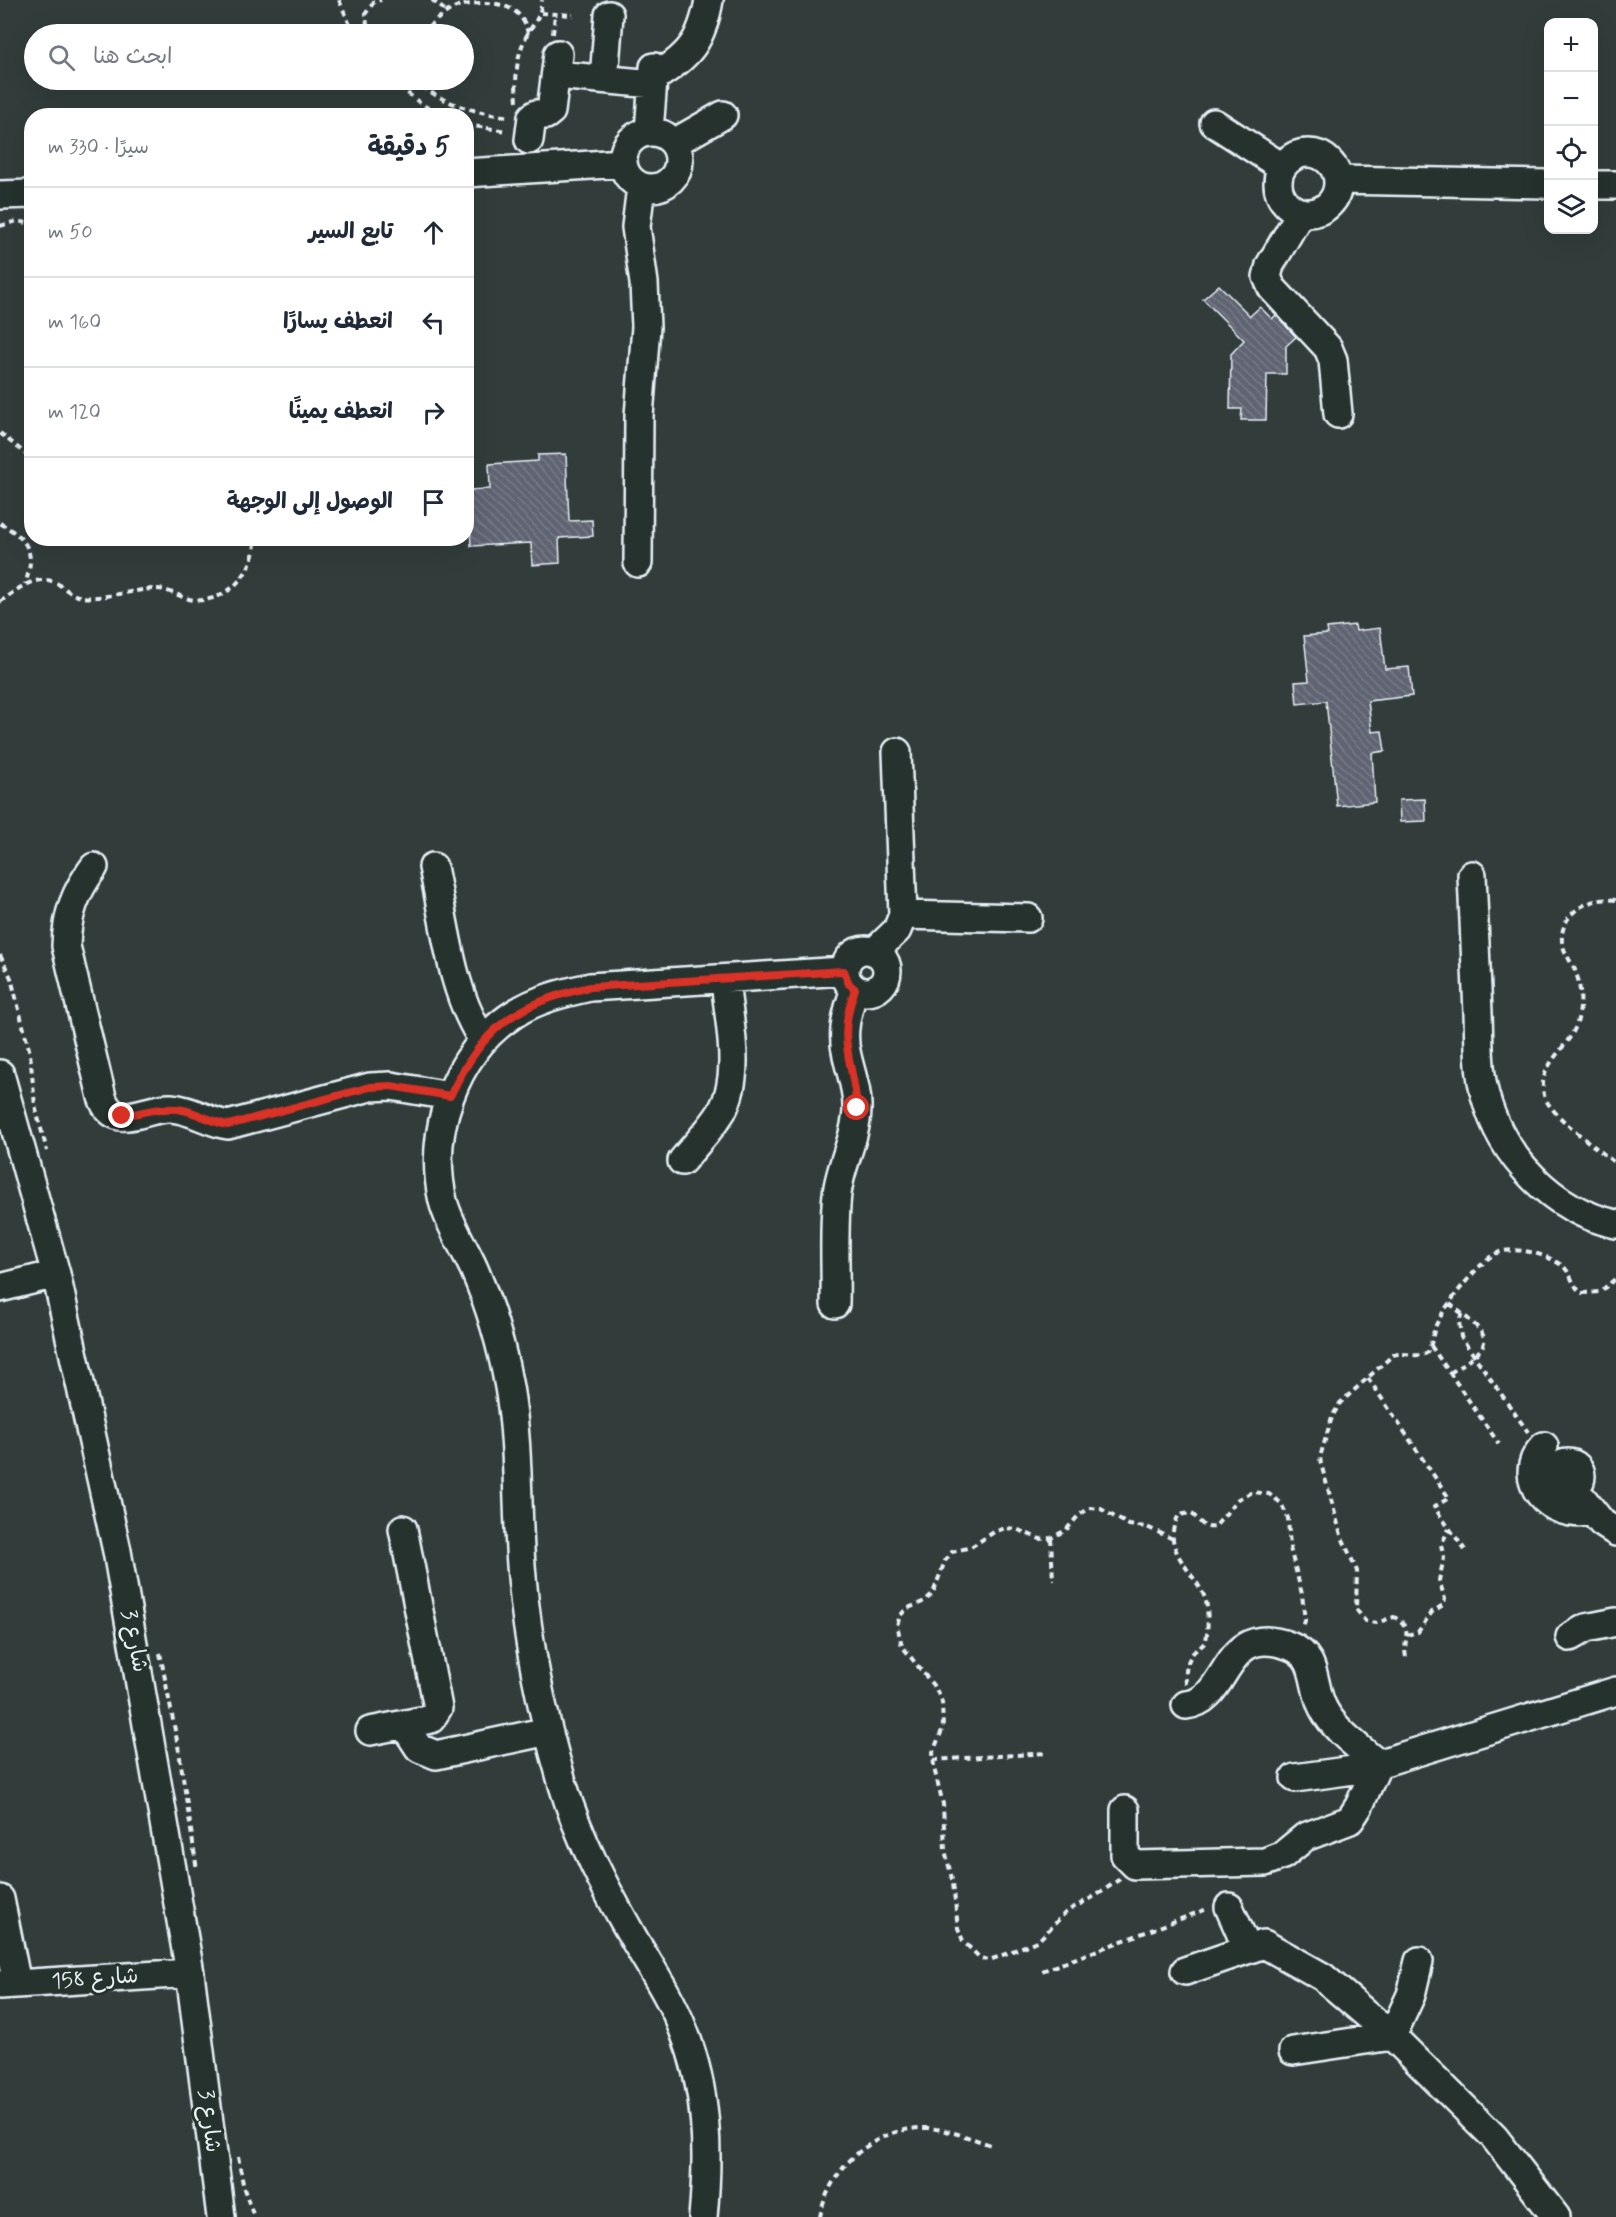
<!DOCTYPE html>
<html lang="ar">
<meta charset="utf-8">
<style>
:root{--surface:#fff;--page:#f6f6f7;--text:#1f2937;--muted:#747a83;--line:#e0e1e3}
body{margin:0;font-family:Mynerve,"Playpen Sans Arabic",sans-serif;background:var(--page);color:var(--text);direction:rtl}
.controls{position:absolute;right:18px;top:18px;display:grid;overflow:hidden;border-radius:12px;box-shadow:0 6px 24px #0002}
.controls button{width:54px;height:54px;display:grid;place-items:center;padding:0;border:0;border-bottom:2px solid var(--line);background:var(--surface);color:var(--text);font:30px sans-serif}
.stop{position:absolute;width:18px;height:18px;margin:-14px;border:4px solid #d93025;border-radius:50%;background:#fff}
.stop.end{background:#d93025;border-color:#fff;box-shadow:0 2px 6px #0008}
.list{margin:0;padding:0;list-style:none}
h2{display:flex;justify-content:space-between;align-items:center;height:78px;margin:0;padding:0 24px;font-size:26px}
h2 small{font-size:20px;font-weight:400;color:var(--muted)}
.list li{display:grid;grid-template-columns:39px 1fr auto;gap:18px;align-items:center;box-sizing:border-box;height:90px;padding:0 24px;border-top:2px solid var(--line)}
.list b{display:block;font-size:22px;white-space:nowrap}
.list em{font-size:20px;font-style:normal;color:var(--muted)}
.icon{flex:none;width:33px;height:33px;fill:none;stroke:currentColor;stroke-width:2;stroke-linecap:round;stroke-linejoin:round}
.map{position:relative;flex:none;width:1616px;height:2217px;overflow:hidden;direction:ltr}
.search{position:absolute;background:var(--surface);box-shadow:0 6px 24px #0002;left:24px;top:24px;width:450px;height:66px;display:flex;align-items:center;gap:15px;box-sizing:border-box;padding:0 21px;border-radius:33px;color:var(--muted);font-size:22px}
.panel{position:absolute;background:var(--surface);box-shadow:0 6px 24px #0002;left:24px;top:108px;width:450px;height:438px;border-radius:24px;direction:rtl}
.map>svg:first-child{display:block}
.building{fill:url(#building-back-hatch);stroke:#e8f1f8;stroke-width:1.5}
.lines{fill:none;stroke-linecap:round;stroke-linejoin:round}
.minor-casing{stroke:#e8f1f8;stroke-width:32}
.path{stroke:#e8f1f8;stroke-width:4;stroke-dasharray:6 4.5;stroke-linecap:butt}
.minor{stroke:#26332d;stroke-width:27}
.route{stroke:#d93025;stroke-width:8}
.labels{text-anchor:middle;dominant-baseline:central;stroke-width:6;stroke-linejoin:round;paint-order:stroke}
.street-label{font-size:22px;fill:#e8f1f8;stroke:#26332d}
</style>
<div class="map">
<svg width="1616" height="2217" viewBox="0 0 1616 2217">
<defs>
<pattern id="building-back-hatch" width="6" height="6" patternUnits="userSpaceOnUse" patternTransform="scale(1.5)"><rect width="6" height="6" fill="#606472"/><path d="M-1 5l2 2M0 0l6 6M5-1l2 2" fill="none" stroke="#777b87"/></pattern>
</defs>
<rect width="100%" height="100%" fill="#323d3b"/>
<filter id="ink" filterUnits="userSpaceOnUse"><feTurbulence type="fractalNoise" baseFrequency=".0167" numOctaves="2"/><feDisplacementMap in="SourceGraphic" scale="12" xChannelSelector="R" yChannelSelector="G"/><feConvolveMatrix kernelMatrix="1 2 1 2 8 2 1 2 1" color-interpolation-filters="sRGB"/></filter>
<g filter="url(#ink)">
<path class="building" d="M1219,285L1250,316L1260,307L1272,319L1276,315L1296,337L1286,346V374H1267L1266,420H1241L1242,409H1230L1231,354L1244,340L1203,299Z
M566,454L569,521L592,520L593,536L559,538L560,563L532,565L531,543L471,546L468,490L490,489L489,464L538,461V455Z
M1355,625L1356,631L1380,628L1385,669L1409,667L1412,696L1368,701L1372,732L1382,731L1385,751L1372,753L1375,802L1337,806L1326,701L1297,704L1295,682L1309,681L1304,636L1328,634L1327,628Z
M1425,799L1426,821L1400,822L1399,800Z"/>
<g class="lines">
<g class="minor-casing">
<path id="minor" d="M556,75L653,84
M653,78C689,57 702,41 709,0
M604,79L609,15
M1214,123L1282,167
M649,131L654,67
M623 160a28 28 0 1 1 56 0a28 28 0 1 1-56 0Z
M529,140L532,117L536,114L546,115L551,111L558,54
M674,143L723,115
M1278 183a30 30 0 1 1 60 0a30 30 0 1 1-60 0Z
M466,173L623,163
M1338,180L1548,184
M1594,185H1616
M0,195L32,194
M1301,212L1270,265L1267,277L1272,288L1328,348L1333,360L1338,414
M638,563L639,416L646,327L644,283L636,227L641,187
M94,867C75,892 67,914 66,946L102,1097C105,1106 110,1114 120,1116C136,1118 154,1107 171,1108C191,1109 208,1122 228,1125L370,1087L391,1086L450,1096
M433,867C445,923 451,993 483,1040
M1472,875C1474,921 1476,967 1478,1013C1479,1039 1478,1070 1485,1095C1501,1156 1553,1211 1616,1224
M903,915L1028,918
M845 971a21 21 0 1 1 42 0a21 21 0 1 1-42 0Z
M874,952L897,930L903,915L897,752
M0,1074L56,1274L117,1551L190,1973L221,2217
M682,1161C695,1145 711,1129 722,1111C743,1073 728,1019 725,979
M0,1288L56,1274
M835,1304C836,1268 833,1230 837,1194C840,1165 856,1139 857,1110C858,1091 851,1074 847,1056C841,1033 847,1011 855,989
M1544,1446C1512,1478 1550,1522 1592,1511
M1555 1476a13 13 0 1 1 26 0a13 13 0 1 1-26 0Z
M1582,1498L1602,1523L1616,1532
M1570,1637L1586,1628L1616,1622
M404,1725L419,1748L436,1755L548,1731
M370,1731L431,1719L438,1708L403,1529
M1295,1778L1361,1769L1616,1691
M1125,1810V1855L1135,1865L1265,1862L1283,1855L1305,1837L1350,1820L1359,1806L1378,1764C1359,1747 1334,1730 1323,1708C1311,1685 1319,1657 1290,1646C1221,1620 1231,1701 1186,1705
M0,1899L17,1984
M1229,1907L1247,1948
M1185,1971L1264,1944L1323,1977L1392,2036L1494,2137L1556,2217
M0,1985L190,1973
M1293,2051L1392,2036L1411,1995L1419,1961
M703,2217C709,2152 708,2091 683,2029C671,1998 651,1968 634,1939C606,1890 579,1839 563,1785C543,1717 528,1648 522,1577C516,1514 520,1450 509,1387C502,1347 490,1306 474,1269C464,1247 449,1224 443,1201C427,1133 454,1053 514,1014C537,999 563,993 590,987L844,971"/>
</g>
<path class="path" d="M339,0L354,34
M432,0L447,12
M541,13L573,15
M374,34L367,26L366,13L374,2L381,0
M421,34C432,24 444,12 458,6C486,0 522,0 528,34
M553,34L555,14
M391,80L420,103L441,116
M414,80C442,104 474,112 510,117
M517,101C515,81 516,57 525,39C533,22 540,21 542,0
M466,125L507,131
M0,226L17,221L32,224
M0,433L32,459
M0,523C29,540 36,553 25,584
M0,602C13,592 27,580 45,580C60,580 67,595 82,597C101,600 135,589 155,589C168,588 180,598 194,600C228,603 256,571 255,538
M1616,900C1591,896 1560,912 1562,941C1563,951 1570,960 1575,970C1581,985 1582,1003 1578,1019C1572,1048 1536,1063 1544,1095C1550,1116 1598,1148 1616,1164
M0,955L11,978L30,1053L35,1106L47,1151
M1462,1313L1459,1321L1461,1337L1528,1432
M1431,1346L1499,1444
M1450,1373C1499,1341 1492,1338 1450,1304
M1368,1378L1449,1498L1434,1507L1465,1550
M1051,1538L1053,1581
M1407,1635L1418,1632L1432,1612L1443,1605L1445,1599L1439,1580L1444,1558L1441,1545L1449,1529
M160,1653L179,1751L197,1870
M1406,1657C1402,1640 1415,1627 1394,1617L1376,1623L1365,1621L1356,1609L1357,1571L1341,1535L1321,1464L1320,1457L1332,1417L1340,1403L1393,1355C1405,1351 1416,1359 1427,1353C1433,1344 1432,1332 1437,1323C1445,1306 1481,1259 1497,1253C1515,1245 1550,1255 1564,1267C1572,1275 1572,1286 1582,1293L1600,1292L1616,1278
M1186,1684C1185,1673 1186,1662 1193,1653C1197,1648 1204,1646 1206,1640C1208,1632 1208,1616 1207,1607C1204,1576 1156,1553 1179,1515L1191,1513C1201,1521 1202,1529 1215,1527L1238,1499L1253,1492L1269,1494L1281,1503L1288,1518L1290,1548L1302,1594L1305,1621L1302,1628
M933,1760L1048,1753
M1120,1879L1097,1895L1067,1911L1039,1940L998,1957L989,1960L980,1958L963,1941L958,1928L953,1883L945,1850L943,1804L934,1768L933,1752L943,1728L942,1702L936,1689L902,1646L897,1625L900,1616L906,1609L925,1601L933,1593L945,1561L952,1552L971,1547L994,1532L1005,1528L1016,1529L1040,1539L1051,1538L1066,1530L1079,1515L1090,1508L1101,1509L1129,1525L1147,1527L1175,1540
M1042,1971L1207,1909
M238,2157L244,2189L254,2217
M820,2217C829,2167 876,2126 928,2128C950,2130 970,2138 991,2145"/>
<use href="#minor" class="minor"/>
</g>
</g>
<g class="lines" filter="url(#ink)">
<path class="route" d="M122,1116C142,1113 162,1106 183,1110C199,1113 211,1122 228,1125L370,1087L391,1086L450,1096C484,1026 515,1004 590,987L844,971L849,984L855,989C836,1043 853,1058 857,1108"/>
</g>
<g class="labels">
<g class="street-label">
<text transform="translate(134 1641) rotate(79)">شارع 3</text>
<text transform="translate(95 1979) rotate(-4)">شارع 158</text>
<text transform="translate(209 2121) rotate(83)">شارع 3</text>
</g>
</g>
</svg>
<div class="controls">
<button>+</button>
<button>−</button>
<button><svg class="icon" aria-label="locate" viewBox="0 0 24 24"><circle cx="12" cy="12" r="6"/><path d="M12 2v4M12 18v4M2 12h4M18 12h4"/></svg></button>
<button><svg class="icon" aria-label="layers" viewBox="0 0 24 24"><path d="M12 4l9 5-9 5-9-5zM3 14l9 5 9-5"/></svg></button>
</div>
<div class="stop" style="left:857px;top:1108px"></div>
<div class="stop end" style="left:122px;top:1116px"></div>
<div class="search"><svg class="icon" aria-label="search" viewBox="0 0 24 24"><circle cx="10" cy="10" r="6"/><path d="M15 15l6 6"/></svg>ابحث هنا</div>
<section class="panel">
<h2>5 دقيقة<small>سيرًا · 330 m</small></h2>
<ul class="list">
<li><svg class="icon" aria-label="ahead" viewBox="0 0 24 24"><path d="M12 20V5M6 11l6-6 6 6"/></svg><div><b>تابع السير</b></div><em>50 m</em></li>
<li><svg class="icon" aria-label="left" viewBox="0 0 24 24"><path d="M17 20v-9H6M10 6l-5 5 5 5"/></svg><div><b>انعطف يسارًا</b></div><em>160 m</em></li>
<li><svg class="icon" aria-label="right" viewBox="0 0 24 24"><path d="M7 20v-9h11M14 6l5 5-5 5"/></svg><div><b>انعطف يمينًا</b></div><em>120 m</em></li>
<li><svg class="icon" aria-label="arrive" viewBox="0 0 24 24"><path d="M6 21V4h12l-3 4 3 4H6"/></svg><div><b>الوصول إلى الوجهة</b></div></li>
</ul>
</section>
</div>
